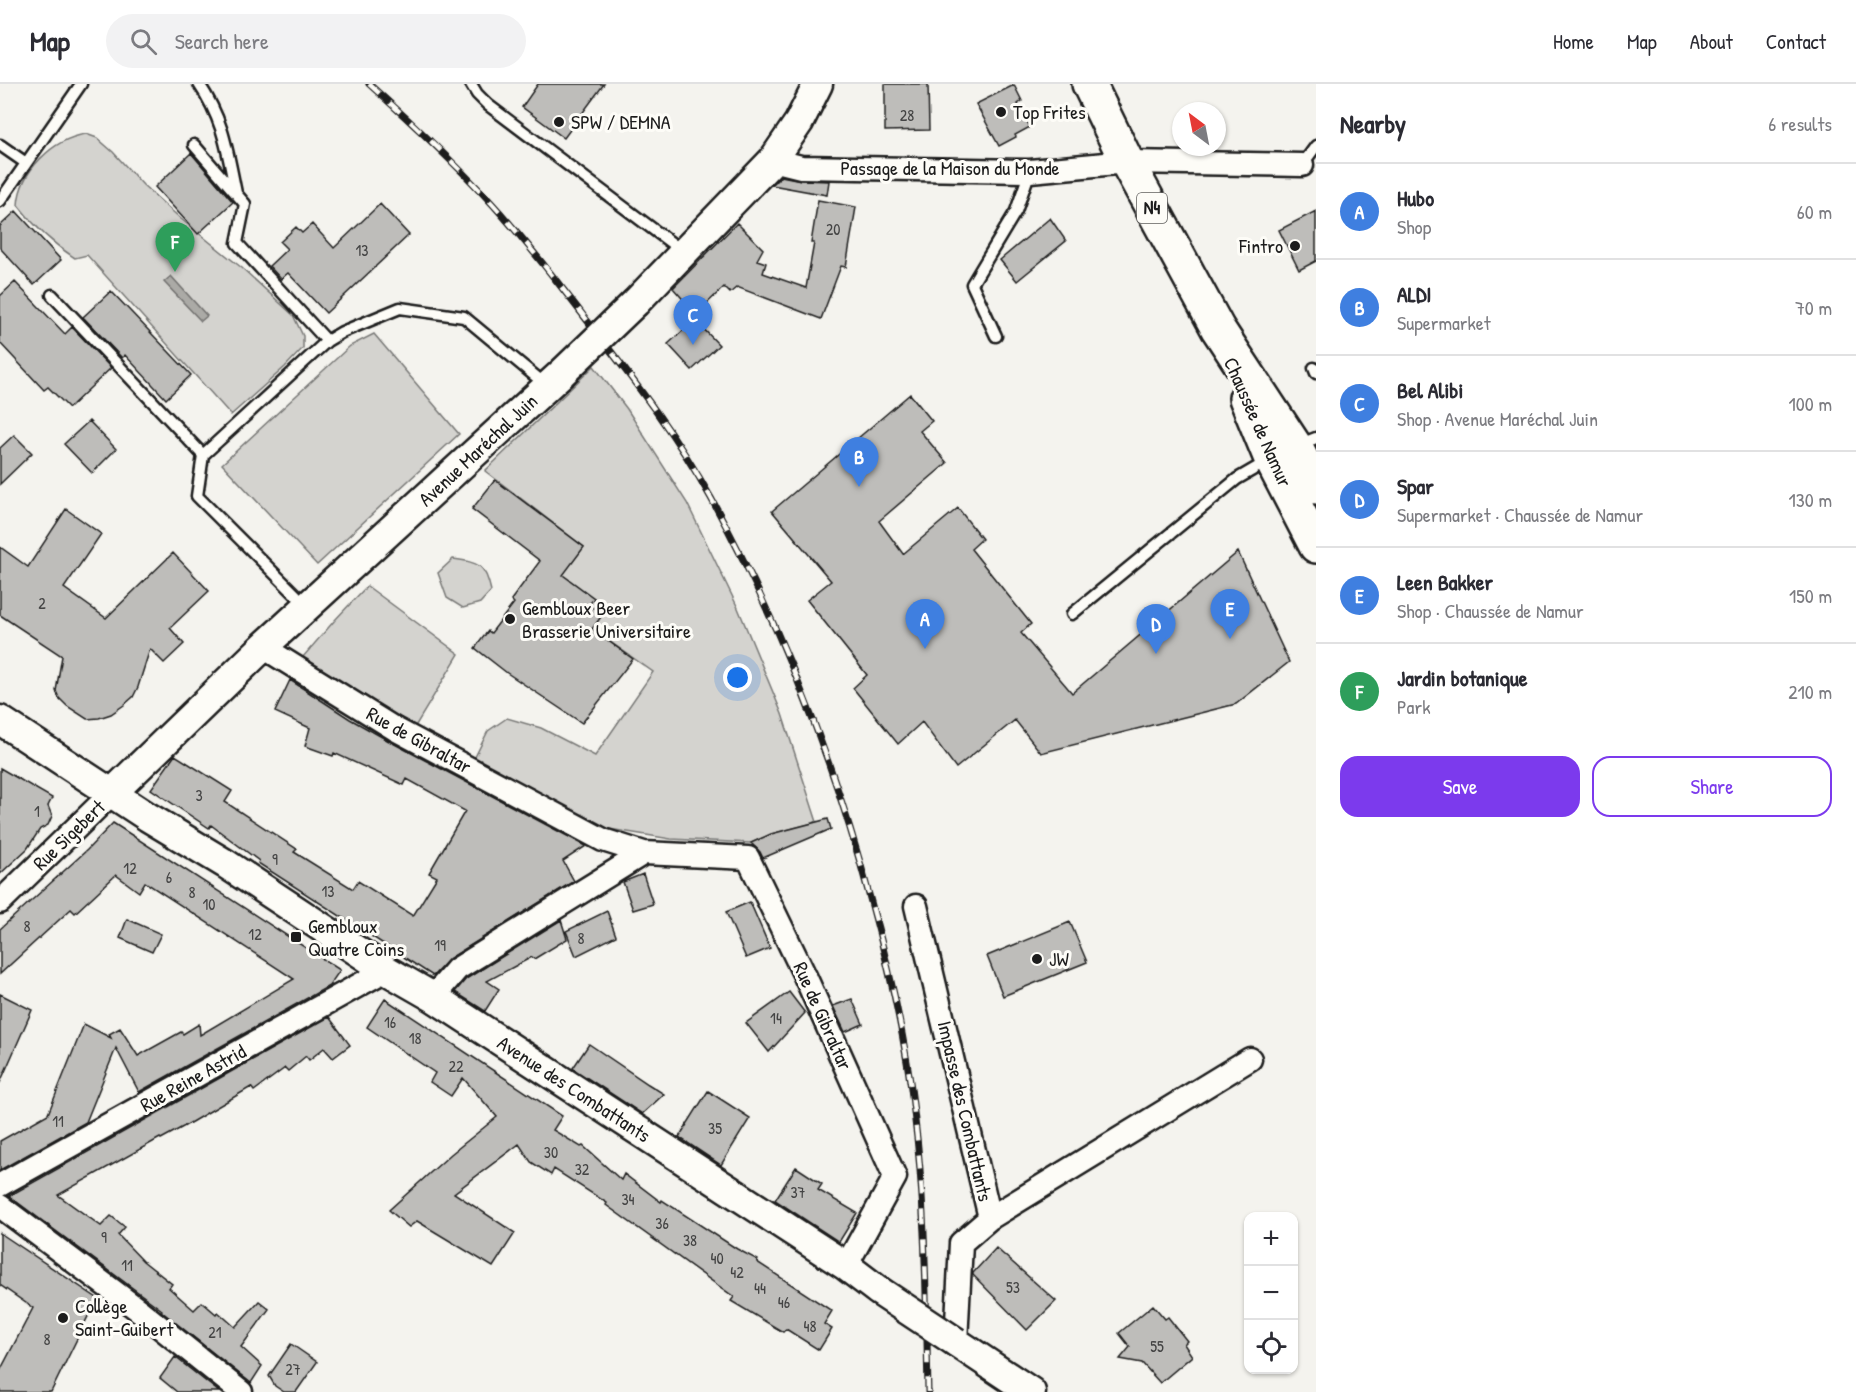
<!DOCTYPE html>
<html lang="en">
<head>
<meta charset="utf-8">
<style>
  :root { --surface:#fff; --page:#f2f2f3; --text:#2b2b33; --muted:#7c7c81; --line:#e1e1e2; --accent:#7c3aed }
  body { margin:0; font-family:"Patrick Hand",sans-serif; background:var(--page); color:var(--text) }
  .controls { position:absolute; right:18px; bottom:18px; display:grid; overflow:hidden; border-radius:12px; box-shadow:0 2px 4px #0004 }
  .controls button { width:54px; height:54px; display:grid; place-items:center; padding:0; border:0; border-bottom:2px solid var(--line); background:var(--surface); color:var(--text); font:30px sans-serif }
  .compass { position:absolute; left:1172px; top:18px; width:54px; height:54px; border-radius:50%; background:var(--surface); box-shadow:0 2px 4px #0004; rotate:328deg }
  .you { position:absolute; left:738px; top:594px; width:21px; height:21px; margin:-15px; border:4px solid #fff; border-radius:50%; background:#1a73e8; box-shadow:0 0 0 9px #1a73e833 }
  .badge { display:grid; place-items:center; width:39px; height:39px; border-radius:50%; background:var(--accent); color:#fff; font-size:20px; font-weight:700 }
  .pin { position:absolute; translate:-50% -50px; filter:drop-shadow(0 2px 3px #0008) }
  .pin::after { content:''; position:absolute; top:32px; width:21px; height:18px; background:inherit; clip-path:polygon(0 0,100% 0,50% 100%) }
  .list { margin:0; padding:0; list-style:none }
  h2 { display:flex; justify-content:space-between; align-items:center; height:78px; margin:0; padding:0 24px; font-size:26px }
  h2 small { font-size:20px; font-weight:400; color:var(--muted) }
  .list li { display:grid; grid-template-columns:39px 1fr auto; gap:18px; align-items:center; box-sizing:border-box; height:96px; padding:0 24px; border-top:2px solid var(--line) }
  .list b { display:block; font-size:22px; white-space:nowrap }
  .list p { margin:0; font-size:20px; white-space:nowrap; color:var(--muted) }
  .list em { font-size:20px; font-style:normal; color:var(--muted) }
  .actions { display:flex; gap:12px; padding:18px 24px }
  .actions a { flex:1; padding:14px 0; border:2px solid var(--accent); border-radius:18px; text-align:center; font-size:21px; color:var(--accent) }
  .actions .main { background:var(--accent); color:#fff }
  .icon { flex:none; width:33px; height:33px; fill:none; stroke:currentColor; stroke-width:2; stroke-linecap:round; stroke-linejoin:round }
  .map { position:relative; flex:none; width:1316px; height:1308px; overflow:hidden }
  header { display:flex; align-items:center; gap:36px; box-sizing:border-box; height:84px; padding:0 30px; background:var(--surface); border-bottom:2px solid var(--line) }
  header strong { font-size:28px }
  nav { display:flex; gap:33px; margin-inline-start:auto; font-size:21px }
  .search { width:420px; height:54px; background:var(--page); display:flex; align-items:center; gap:15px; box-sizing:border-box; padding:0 21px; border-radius:33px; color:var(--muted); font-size:22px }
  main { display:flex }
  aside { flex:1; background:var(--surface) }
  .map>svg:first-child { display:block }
  .green { fill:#d4d3cf; stroke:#787876; stroke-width:1.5 }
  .water { fill:#abaaa6; stroke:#72716f; stroke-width:1.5 }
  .building { fill:#bebdba; stroke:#1c1c1c; stroke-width:1.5 }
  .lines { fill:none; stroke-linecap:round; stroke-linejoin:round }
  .service-casing { stroke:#1c1c1c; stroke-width:15 }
  .minor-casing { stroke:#1c1c1c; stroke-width:27 }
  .tertiary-casing { stroke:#1c1c1c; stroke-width:33 }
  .primary-casing { stroke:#1c1c1c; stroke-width:38 }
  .service { stroke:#fdfcf7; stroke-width:10 }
  .minor { stroke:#fdfcf7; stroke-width:22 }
  .tertiary { stroke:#fdfcf7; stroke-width:28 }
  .primary { stroke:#fdfcf7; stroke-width:33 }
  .rail-casing { stroke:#1c1c1c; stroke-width:7 }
  .rail { stroke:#fdfcf7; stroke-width:4.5; stroke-dasharray:14; stroke-linecap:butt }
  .tertiary-bridge-casing { stroke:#1c1c1c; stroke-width:33; stroke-linecap:butt }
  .tertiary-bridge { stroke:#fdfcf7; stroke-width:28 }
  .poi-dot { fill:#1c1c1c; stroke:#fdfcf7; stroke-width:2 }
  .labels { text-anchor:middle; stroke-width:6; stroke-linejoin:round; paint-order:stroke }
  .number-label { font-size:16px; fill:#444 }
  .shield { fill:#fdfcf7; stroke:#605f5e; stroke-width:1.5 }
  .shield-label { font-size:18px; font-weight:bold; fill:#1c1c1c }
  .poi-label { font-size:20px; fill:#1c1c1c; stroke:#fdfcf7; text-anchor:start }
  .street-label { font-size:20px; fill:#1c1c1c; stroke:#fdfcf7 }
</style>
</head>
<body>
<header>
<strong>Map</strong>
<div class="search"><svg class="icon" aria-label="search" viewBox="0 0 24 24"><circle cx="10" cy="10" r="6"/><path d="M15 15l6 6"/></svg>Search here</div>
<nav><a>Home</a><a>Map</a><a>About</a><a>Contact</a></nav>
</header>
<main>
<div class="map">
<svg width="1316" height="1308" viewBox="0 0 1316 1308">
  <rect width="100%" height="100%" fill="#f4f3ee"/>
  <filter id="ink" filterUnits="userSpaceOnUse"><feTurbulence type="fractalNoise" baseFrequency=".0167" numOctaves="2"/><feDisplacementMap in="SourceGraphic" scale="12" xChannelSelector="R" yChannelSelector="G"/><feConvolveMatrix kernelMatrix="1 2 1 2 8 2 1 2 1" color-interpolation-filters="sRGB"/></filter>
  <g filter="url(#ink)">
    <path class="green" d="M86 50 97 54 113 68 143 101 181 135 242 184 293 231 303 252V264L285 283 231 331 87 171 75 174C53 160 34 142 18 121 20 87 53 55 86 50Z
      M374 250 459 350 317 481 222 380 350 262Z
      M594 282 627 325 687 419 738 524 782 630 817 738 771 750 751 759 671 755 603 744 473 677 488 647 507 634 541 644 595 672 653 588 592 545 603 530 589 521 561 493 584 463 485 387Z
      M453 475C480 479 485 480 491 507L480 519 463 524 447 514 438 489Z
      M367 502 459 570 413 646 302 574 335 536Z"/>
    <path class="water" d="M171 192 207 232 201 237 164 198Z"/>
    <path class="building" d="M538 0H604L564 54 522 23Z
      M885 0H928L929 46 885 47Z
      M1014 1 1022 17 1018 20 1030 43 1015 51 1016 53 999 62 976 20Z
      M191 69 233 118 198 150 155 103Z
      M781 92 801 96 829 97 827 111 772 101Z
      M818 116 856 123 846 183 841 182 821 235 737 203 730 209 724 203 696 230 673 204 737 139 763 165 757 176 766 179 763 189 806 204 814 159H811Z
      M380 120 409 151 326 229 288 189 281 195 269 182 287 165 280 158 296 143 302 149 312 140 334 164Z
      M16 127 61 176 34 201 0 164V142Z
      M1316 127V177L1299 186 1279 146Z
      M1050 134 1066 157 1017 197 1000 176Z
      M15 198 65 250 72 243 111 284 69 324 48 303 44 306 0 259V212Z
      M111 207 191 291 166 315 125 271 122 274 83 233Z
      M695 236 719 261 692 286 668 260Z
      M910 310 932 337 920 347 947 379 879 437 903 470 958 424 982 455 971 465 1031 540 1021 549 1072 609 1238 468 1289 578 1236 620 1041 669 1015 636 956 684 922 638 898 660 853 604 867 591 807 516 831 497 772 427Z
      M89 337 116 365 92 389 64 360Z
      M14 351 32 369 0 400V364Z
      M495 396 584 463 563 491 594 514 589 521 603 530 592 545 633 575 582 639 507 589 475 564 488 547 491 549 514 519 511 516 540 477 472 425Z
      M66 425 101 450 64 504 106 534 173 469 209 507 170 544 184 560 164 579 150 565 138 603 133 613 124 621 111 630 99 634 87 635 67 622 59 614 56 607 62 572 0 531V463L28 483Z
      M290 596 350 635 389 657 586 762 563 777 574 797 450 874 433 892 258 779 259 777 211 741 209 744 151 705 175 671 232 707 225 718 297 765 294 768 353 805 358 797 413 832 437 793 429 789 465 727 407 695 404 701 334 669 333 672 305 662 310 644 275 628Z
      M0 684 52 714 48 722 52 732 48 741 40 745 27 765 0 790Z
      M828 735 831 745 763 774 760 768 751 759 771 750Z
      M113 739 340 886 329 902 139 1008 116 964 86 1038 0 1086V1057L48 1030 84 940 111 954 109 950 120 944 138 972 181 948 183 950 199 940 200 951 294 895 145 798 139 808 116 791 75 829 71 825 0 890V845L87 766Z
      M643 790 653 820 633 826 623 798Z
      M750 818 770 864 746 874 726 828Z
      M607 827 616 852 576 872 566 847Z
      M127 835 161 850 152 868 120 854Z
      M561 836 567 855 534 875 532 873 487 897 499 905 485 927 455 908 466 895Z
      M1070 838 1087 878 1003 912 987 872Z
      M789 908 805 929 769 968 746 939Z
      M0 910 32 926 0 999Z
      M385 915 562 1032 553 1046 581 1063 583 1062 621 1096 624 1090 661 1118 662 1116 737 1165 758 1176 757 1178 832 1227 824 1240 832 1245 819 1266 786 1245 783 1248 731 1217 734 1213 606 1121 607 1119 554 1085 551 1091 531 1078 519 1060 454 1109 515 1149 493 1183 417 1137 409 1143 389 1126 451 1070 497 1033 463 994 451 1012 430 998 435 989 367 943Z
      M852 915 863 940 845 948 833 922Z
      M329 933 350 961 333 974 324 964 309 976 306 972 288 987 285 984 254 1007 251 1003 183 1043 161 1055 160 1054 58 1111 101 1142 111 1132 125 1143 118 1151 143 1177 172 1200 169 1204 194 1226 202 1218 216 1230 218 1228 235 1243 259 1217 269 1225 241 1263 262 1282 251 1299 161 1227 162 1226 9 1112Z
      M589 960 648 1000 664 1010 642 1030 575 986 573 984Z
      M708 1007 750 1034 721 1081 679 1053Z
      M796 1083 822 1100 818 1106 857 1129 839 1158 775 1116Z
      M0 1149 97 1214 51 1308H0V1287L33 1224 0 1201Z
      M996 1164 1056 1217 1027 1246 973 1191V1189Z
      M1153 1221 1165 1235 1168 1233 1187 1257 1184 1260 1192 1272 1160 1299 1142 1279 1120 1275 1130 1263 1119 1249Z
      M291 1260 317 1278 296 1308H284L275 1302 269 1292Z
      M175 1273 219 1308H177L160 1294Z"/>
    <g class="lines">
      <defs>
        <path id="service" d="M199 0C224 37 227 66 236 109
          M471 0 477 10 488 21 682 167
          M0 61 26 79
          M194 61 245 120 237 159 327 257
          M1302 81 1316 62
          M0 117 81 0
          M52 211 203 371 197 412 307 522
          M996 252 972 200 1016 127 1030 87
          M1314 284 1316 289
          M1298 361 1316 354
          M203 371 327 257 342 248 400 224 464 233 546 301
          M1072 530 1237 395 1268 377"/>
        <path id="minor" d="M773 76 801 83 1030 87 1127 78 1302 81
          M263 563 395 645 603 756 644 769 748 774 805 892 895 1093 846 1182
          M0 818 112 709
          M916 822 990 1134 961 1159 956 1258
          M433 913 457 885 644 769
          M0 1101 386 886
          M0 1122 140 1227 241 1308
          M990 1134 1250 975"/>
        <path id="tertiary" d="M636 218 773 76 799 38 818 0
          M0 636 148 733 226 780 386 886 433 913 846 1182 879 1207
          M112 709 263 563 562 289
          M956 1258 1031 1308"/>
        <path id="primary" d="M1089 0 1127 78 1218 245 1295 362 1316 403
          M1246 314 1271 375 1316 462"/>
      </defs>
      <use href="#service" class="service-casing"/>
      <use href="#minor" class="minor-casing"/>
      <use href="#tertiary" class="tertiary-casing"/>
      <use href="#primary" class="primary-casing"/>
      <use href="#service" class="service"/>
      <use href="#minor" class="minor"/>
      <use href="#tertiary" class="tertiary"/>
      <use href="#primary" class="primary"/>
      <defs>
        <path id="rail" d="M369 0C409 36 449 73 486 113 524 154 559 200 593 244 635 298 678 354 711 414 781 542 834 677 871 818 890 887 906 957 914 1028 926 1121 926 1214 928 1308"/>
      </defs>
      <use href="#rail" class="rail-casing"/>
      <use href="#rail" class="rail"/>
      <defs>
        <path id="tertiary-bridge" d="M562 289 636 218
          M879 1207 956 1258"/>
      </defs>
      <use href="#tertiary-bridge" class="tertiary-bridge-casing"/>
      <use href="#tertiary-bridge" class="tertiary-bridge"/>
    </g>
  </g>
  <g class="poi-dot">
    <circle cx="1001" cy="28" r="6"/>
    <circle cx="559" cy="38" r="6"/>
    <circle cx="1295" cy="162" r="6"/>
    <circle cx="510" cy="535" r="6"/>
    <rect x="290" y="847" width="12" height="12" rx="3"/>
    <circle cx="1037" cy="875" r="6"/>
    <circle cx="63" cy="1234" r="6"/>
  </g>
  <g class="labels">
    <g class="number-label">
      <text x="907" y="37">28</text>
      <text x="833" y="151">20</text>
      <text x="362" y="172">13</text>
      <text x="42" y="525">2</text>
      <text x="199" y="717">3</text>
      <text x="37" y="733">1</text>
      <text x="275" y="781">9</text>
      <text x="130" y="790">12</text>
      <text x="169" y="799">6</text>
      <text x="328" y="813">13</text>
      <text x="192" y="814">8</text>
      <text x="209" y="826">10</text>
      <text x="27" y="848">8</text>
      <text x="255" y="856">12</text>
      <text x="581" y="860">8</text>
      <text x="440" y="867">19</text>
      <text x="776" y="940">14</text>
      <text x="390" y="944">16</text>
      <text x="415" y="960">18</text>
      <text x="456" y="988">22</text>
      <text x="58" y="1043">11</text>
      <text x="715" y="1050">35</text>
      <text x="551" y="1074">30</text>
      <text x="582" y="1091">32</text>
      <text x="798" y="1114">37</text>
      <text x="628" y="1121">34</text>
      <text x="662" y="1145">36</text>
      <text x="104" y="1159">9</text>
      <text x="690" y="1162">38</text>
      <text x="717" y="1180">40</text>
      <text x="127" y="1187">11</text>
      <text x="737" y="1194">42</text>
      <text x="1013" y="1209">53</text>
      <text x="760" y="1210">44</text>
      <text x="784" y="1224">46</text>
      <text x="810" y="1248">48</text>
      <text x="215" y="1254">21</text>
      <text x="47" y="1261">8</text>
      <text x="1157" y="1268">55</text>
      <text x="293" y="1291">27</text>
    </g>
    <rect class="shield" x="1137" y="109" width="30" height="30" rx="4.5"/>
    <g class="shield-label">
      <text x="1152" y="130">N4</text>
    </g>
    <g class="poi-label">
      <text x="1013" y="35">Top Frites</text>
      <text x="571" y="45">SPW / DEMNA</text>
      <text x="1283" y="169" text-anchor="end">Fintro</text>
      <text x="522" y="531">Gembloux Beer<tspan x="522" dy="23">Brasserie Universitaire</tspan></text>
      <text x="308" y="849">Gembloux<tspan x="308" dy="23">Quatre Coins</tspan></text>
      <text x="1049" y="882">JW</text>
      <text x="75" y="1229">Collège<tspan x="75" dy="23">Saint-Guibert</tspan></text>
    </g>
    <g class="street-label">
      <text x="950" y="91">Passage de la Maison du Monde</text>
      <text transform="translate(1258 338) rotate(66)" y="7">Chaussée de Namur</text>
      <text transform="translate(478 366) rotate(-43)" y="7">Avenue Maréchal Juin</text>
      <text transform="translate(419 656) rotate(29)" y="7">Rue de Gibraltar</text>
      <text transform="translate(69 751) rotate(-44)" y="7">Rue Sigebert</text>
      <text transform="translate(823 932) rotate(66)" y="7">Rue de Gibraltar</text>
      <text transform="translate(193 994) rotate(-29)" y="7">Rue Reine Astrid</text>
      <text transform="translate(574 1005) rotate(33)" y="7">Avenue des Combattants</text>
      <text transform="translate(965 1027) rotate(77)" y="7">Impasse des Combattants</text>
    </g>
  </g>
</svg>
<div class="controls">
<button>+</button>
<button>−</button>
<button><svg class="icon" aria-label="locate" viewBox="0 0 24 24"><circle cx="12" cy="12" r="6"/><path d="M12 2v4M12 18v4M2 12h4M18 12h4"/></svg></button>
</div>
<svg class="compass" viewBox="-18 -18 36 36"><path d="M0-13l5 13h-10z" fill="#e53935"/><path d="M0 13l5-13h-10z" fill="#7c7c81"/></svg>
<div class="you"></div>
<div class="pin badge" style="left:925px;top:565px;background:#3f7fe0">A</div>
<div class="pin badge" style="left:859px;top:403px;background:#3f7fe0">B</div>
<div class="pin badge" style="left:693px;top:261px;background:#3f7fe0">C</div>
<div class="pin badge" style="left:1156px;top:570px;background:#3f7fe0">D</div>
<div class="pin badge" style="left:1230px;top:555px;background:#3f7fe0">E</div>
<div class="pin badge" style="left:175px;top:188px;background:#2e9e5b">F</div>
</div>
<aside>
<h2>Nearby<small>6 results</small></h2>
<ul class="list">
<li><span class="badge" style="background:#3f7fe0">A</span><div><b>Hubo</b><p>Shop</p></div><em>60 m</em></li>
<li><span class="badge" style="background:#3f7fe0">B</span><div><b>ALDI</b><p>Supermarket</p></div><em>70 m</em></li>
<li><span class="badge" style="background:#3f7fe0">C</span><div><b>Bel Alibi</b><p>Shop · Avenue Maréchal Juin</p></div><em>100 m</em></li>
<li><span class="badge" style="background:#3f7fe0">D</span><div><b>Spar</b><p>Supermarket · Chaussée de Namur</p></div><em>130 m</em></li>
<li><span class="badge" style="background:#3f7fe0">E</span><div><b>Leen Bakker</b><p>Shop · Chaussée de Namur</p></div><em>150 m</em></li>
<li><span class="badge" style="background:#2e9e5b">F</span><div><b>Jardin botanique</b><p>Park</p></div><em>210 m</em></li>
</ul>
<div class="actions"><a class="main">Save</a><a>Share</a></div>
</aside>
</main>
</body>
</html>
